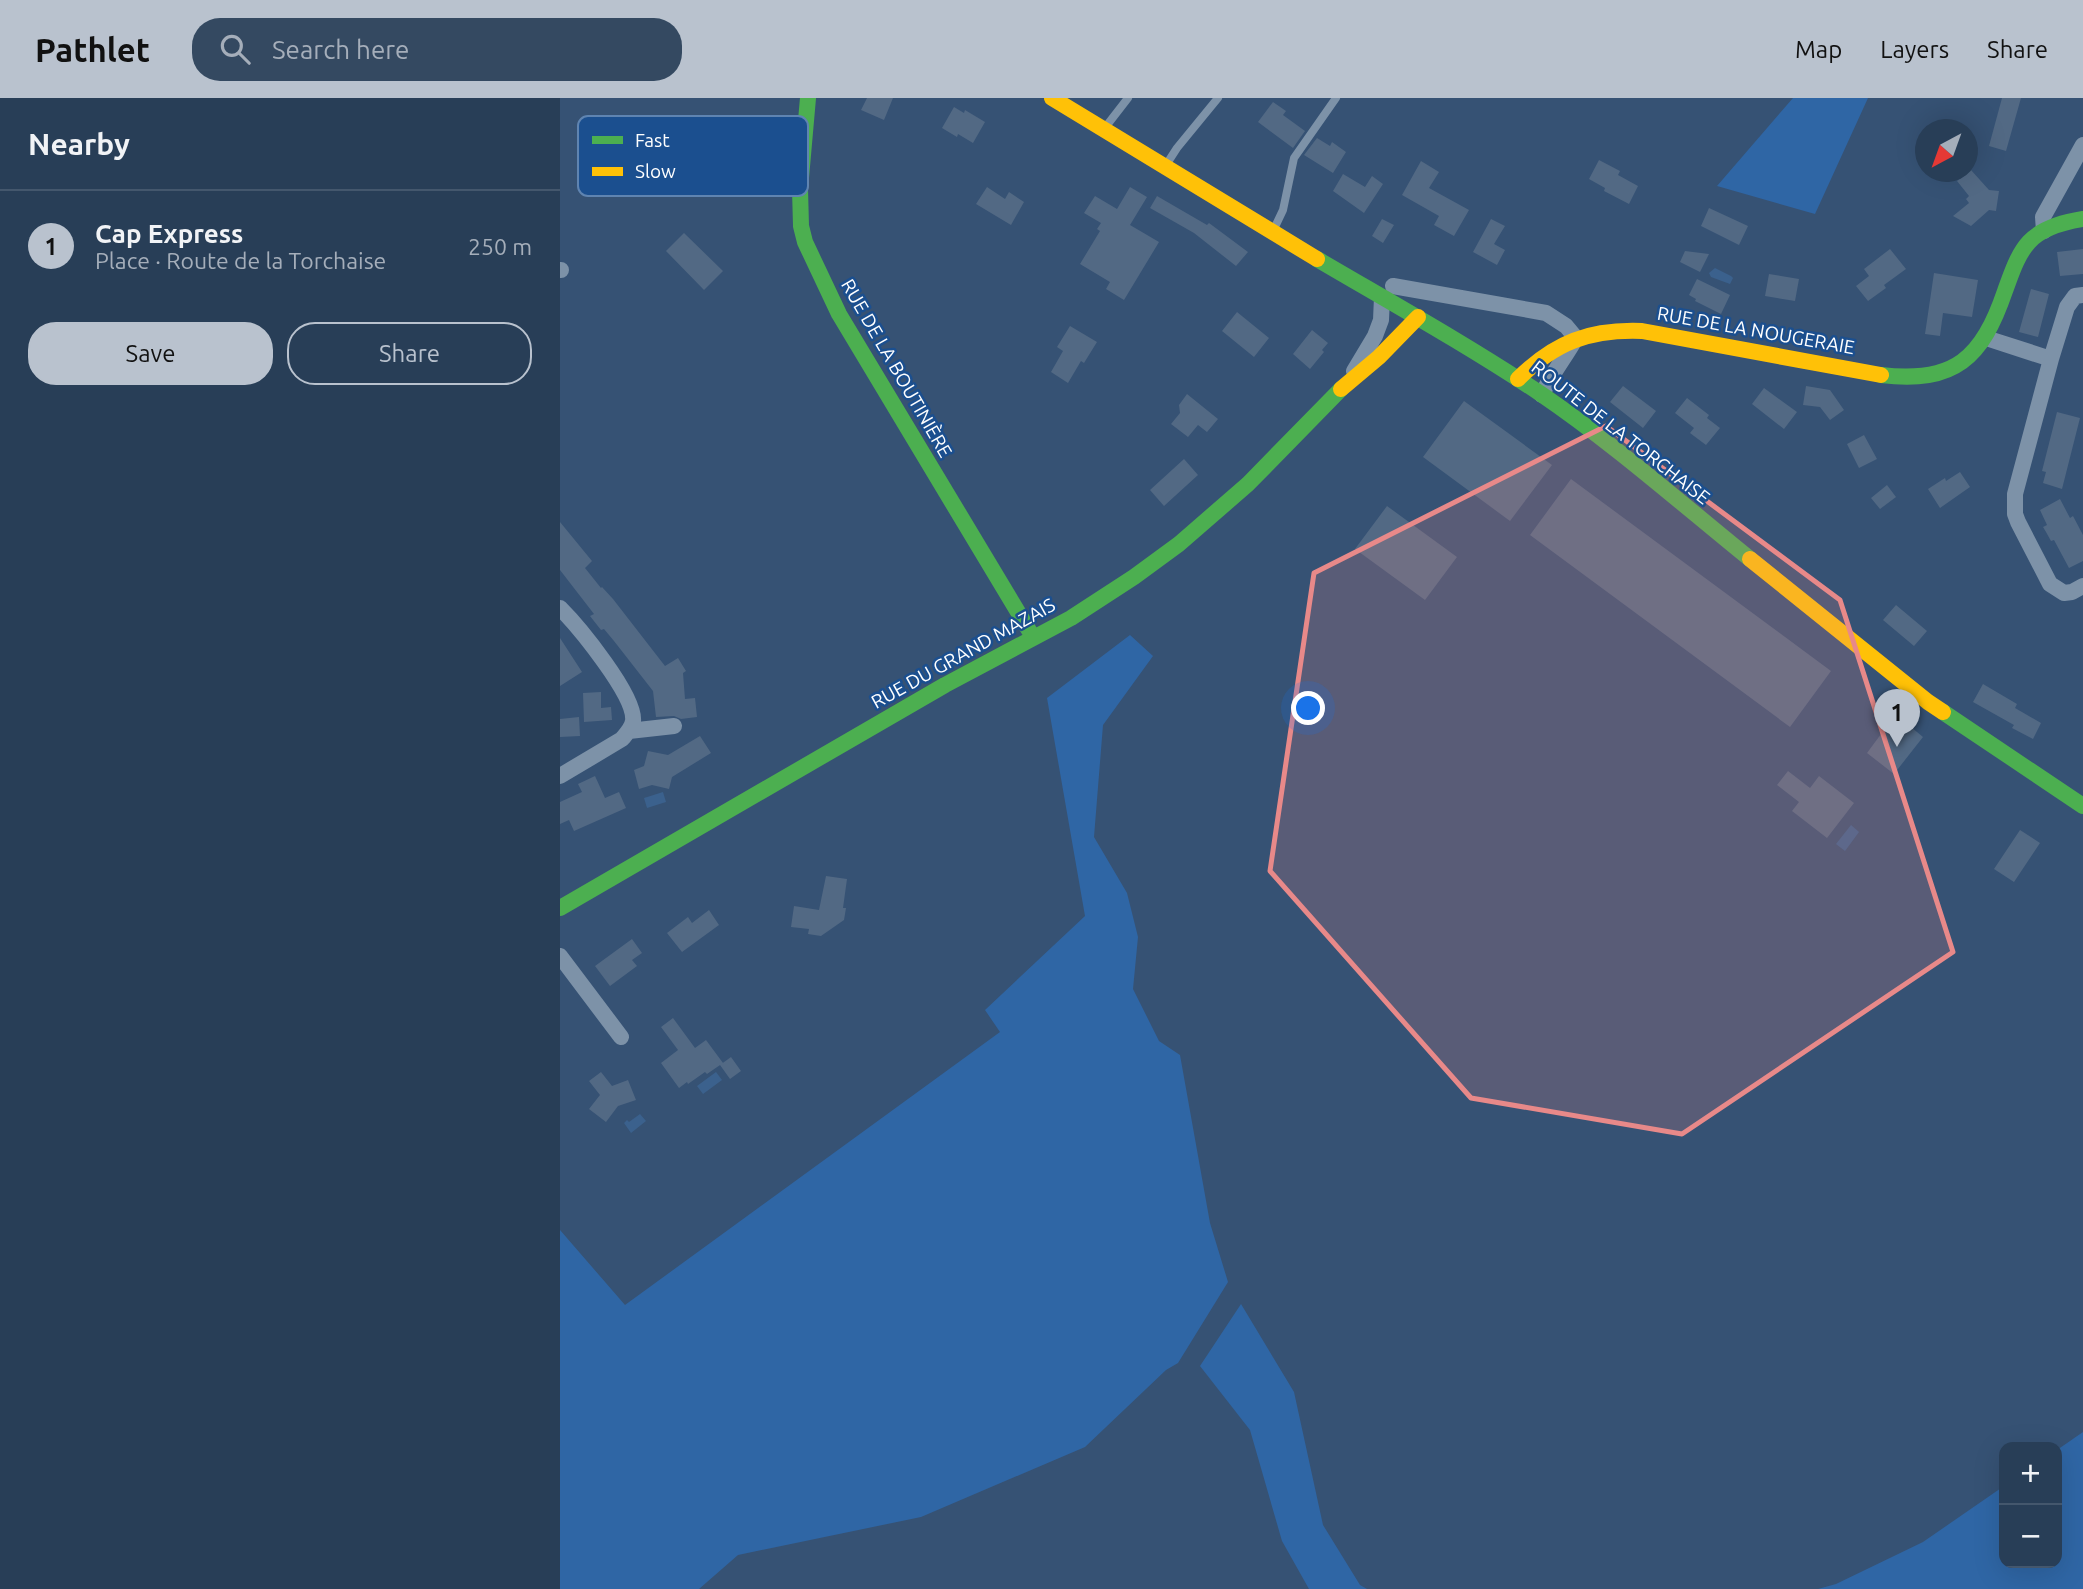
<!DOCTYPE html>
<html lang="en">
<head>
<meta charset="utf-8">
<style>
  :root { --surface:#283e57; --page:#344961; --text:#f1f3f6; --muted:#a5aeba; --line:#44576d; --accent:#b9c2ce }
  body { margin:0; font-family:Ubuntu,sans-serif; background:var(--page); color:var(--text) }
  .controls { position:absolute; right:21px; bottom:21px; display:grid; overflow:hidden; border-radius:14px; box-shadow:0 7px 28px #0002 }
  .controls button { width:63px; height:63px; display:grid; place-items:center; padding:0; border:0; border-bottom:2px solid var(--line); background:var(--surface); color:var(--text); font:35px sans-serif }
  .compass { position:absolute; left:1355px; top:21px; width:63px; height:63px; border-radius:50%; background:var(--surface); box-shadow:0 7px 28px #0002; rotate:221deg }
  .you { position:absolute; left:749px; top:611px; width:24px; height:24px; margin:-18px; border:5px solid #fff; border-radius:50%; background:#1a73e8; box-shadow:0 0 0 10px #1a73e833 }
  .badge { display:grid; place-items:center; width:46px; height:46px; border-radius:50%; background:var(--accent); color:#111; font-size:23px; font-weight:700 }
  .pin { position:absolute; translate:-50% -58px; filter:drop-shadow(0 2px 4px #0008) }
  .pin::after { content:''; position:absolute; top:37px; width:24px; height:21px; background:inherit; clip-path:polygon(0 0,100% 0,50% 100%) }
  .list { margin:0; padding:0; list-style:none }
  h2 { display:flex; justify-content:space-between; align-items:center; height:91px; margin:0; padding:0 28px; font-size:30px }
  h2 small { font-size:23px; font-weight:400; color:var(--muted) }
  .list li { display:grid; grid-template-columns:46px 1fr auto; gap:21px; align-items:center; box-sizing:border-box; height:112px; padding:0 28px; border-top:2px solid var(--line) }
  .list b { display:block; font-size:26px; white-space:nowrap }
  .list p { margin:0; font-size:23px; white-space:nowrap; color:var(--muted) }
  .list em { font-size:23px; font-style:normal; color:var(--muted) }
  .actions { display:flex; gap:14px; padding:21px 28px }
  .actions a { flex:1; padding:16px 0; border:2px solid var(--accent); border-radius:28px; text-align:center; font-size:24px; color:var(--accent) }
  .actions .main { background:var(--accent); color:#111 }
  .icon { flex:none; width:38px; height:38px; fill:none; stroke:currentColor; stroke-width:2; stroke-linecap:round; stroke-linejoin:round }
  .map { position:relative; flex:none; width:1523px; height:1491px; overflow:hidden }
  header { display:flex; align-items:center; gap:42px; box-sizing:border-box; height:98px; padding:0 35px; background:var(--accent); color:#111 }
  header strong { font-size:33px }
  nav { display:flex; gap:38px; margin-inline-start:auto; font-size:24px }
  .search { width:490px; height:63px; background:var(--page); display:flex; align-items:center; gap:18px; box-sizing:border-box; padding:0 24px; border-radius:28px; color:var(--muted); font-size:26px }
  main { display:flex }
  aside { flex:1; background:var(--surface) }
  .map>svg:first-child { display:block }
  .green { fill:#2f66a5 }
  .water { fill:#3b618d }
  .building { fill:#526984 }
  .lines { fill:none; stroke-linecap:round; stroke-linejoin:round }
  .lane { stroke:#7d92a8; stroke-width:8 }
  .street { stroke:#7d92a8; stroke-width:16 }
  .fast { stroke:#4caf50; stroke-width:16 }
  .slow { stroke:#ffc107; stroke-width:16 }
  .marked { fill:#e88989; fill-opacity:0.2; stroke:#e88989; stroke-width:5; stroke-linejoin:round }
  .labels { text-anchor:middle; stroke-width:5; stroke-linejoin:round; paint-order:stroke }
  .street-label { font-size:19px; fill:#fff; stroke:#1b4f8f }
  .key { fill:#1b4f8f; stroke:#5f84b1; stroke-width:2 }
  .key-label { font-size:19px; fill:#fff }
</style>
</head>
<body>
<header>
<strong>Pathlet</strong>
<div class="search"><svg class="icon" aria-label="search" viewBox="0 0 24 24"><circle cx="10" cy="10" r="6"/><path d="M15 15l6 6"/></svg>Search here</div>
<nav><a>Map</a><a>Layers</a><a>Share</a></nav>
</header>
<main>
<aside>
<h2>Nearby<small></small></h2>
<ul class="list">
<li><span class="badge">1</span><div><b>Cap Express</b><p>Place · Route de la Torchaise</p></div><em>250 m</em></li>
</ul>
<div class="actions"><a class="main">Save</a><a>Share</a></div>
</aside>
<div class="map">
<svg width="1523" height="1491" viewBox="0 0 1523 1491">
  <rect width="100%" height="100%" fill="#365274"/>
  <path class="green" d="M1233 0H1308L1255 116 1157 88Z
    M570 537 593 558 543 627 534 739 567 795 578 839 573 891 599 943 620 957 650 1125 668 1184 618 1265 606 1272 525 1349 361 1419 178 1457 139 1491H0V1132L65 1207 440 934 425 912 525 818 487 600Z
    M681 1206 734 1294 763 1427 800 1487 807 1491H749L722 1443 690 1332 640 1268Z
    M1523 1334V1491H1258L1276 1486 1363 1444 1444 1388V1465H1497V1352Z"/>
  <path class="water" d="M1155 170 1171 178 1173 180 1170 186 1151 179 1149 175Z
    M103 694 106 704 87 710 84 700Z
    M1291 727 1299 734 1285 753 1276 746Z
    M156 974 162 982 143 996 137 988Z
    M80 1016 86 1023 71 1035 64 1025 67 1022 69 1024Z"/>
  <path class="building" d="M307 0H333L324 22 301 12Z
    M1442 0H1461L1446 53 1429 48Z
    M713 4 726 13 723 17 745 33 733 50 698 24Z
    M394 9 404 15 405 12 425 24 413 45 398 36 397 39 382 30Z
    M757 40 770 48 772 44 786 54 773 75 744 57Z
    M1039 62 1060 73 1058 77 1078 88 1069 106 1044 93 1045 90 1029 81Z
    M861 63 879 74 869 90 909 112 894 138 874 127 879 118 842 97Z
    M1411 72 1429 92 1439 93 1436 113 1429 112 1411 128 1393 118 1409 105 1406 101 1409 98 1397 83Z
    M783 76 805 89 812 78 823 86 804 115 773 93Z
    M427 89 445 101 449 94 464 104 451 127 416 106Z
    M570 89 587 99 570 127 599 144 564 202 546 191 550 184 520 166 540 133 537 131 541 125 524 115 535 98 557 111Z
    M597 98 647 127 649 125 688 154 676 168 634 135 590 110Z
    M1149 110 1188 128 1179 147 1141 128Z
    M822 121 834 127 823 145 812 138Z
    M931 121 945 128 934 146 945 152 937 167 913 154Z
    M124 135 163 173 144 192 106 153Z
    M1330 151 1346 171 1324 187 1326 190 1308 203 1296 188 1309 178 1304 171Z
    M1523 151V176L1500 178 1497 154Z
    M1125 153 1149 156 1140 174 1120 164Z
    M1374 175 1418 182 1412 219 1383 215 1380 238 1365 236Z
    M1209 176 1239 181 1235 203 1205 198Z
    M1137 181 1170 197 1161 216 1135 203 1136 201 1129 197Z
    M1471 191 1489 196 1478 239 1459 234Z
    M677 214 709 240 694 259 662 233Z
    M510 228 537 244 524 265 521 263 508 285 491 274 503 253 497 249Z
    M752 232 768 245 762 252 764 254 750 271 733 256Z
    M1063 288 1096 313 1083 330 1050 304Z
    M1246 288 1270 292 1284 312 1270 322 1260 309 1243 307Z
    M1204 290 1237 314 1224 331 1192 306Z
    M627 296 658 321 647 334 638 327 628 339 611 326 620 315 619 307Z
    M1127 300 1149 317 1147 320 1160 330 1146 347 1130 335 1134 330 1115 315Z
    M904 303 992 367 950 423 863 359Z
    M1497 314 1520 320 1502 391 1483 385 1486 374 1482 373Z
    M1304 337 1317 361 1299 370 1287 346Z
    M624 361 638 377 604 408 590 392Z
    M1400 374 1410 389 1380 410 1368 391 1385 380 1386 383Z
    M1011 381 1271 573 1230 629 970 437Z
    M1327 387 1336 399 1320 411 1311 400Z
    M1500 401 1510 420 1513 418 1523 437V463L1509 470 1494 442 1491 443 1486 434 1483 429 1487 427 1480 412Z
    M827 408 897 459 865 502 795 451Z
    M0 424 32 463 25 470 41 490 42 489 53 501 105 568 118 560 126 573 123 575 125 601 135 600 137 619 121 621 114 618 96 619 93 593 54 543 44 531 41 532 30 518 34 516 0 472Z
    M1336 507 1367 533 1354 548 1323 522Z
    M0 540 22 574 0 588Z
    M1423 586 1457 606 1455 610 1481 625 1473 641 1452 630 1454 627 1413 604Z
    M41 594V610L51 609 52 622 24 624 23 595Z
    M19 619 20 638 0 639V621Z
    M1339 619 1363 639 1334 676 1307 655 1324 632 1327 635Z
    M140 638 151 655 112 679 109 691 92 687 79 691 74 672 84 668 88 653 108 657Z
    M1228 673 1250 690 1259 678 1294 705 1267 740 1232 713 1239 704 1217 687Z
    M35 678 45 700 59 694 66 710 14 733 9 722 0 726V704L22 694 18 686Z
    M1460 732 1480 745 1454 784 1434 771Z
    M266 778 287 781 283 810H286L284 822 261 838 248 836 249 831 231 829 234 808 259 812Z
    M149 812 159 827 122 854 107 835 128 819 132 825Z
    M72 841 82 855 72 862 77 868 50 888 35 868Z
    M113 920 135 950 146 942 163 965 147 976 145 974 128 986 127 984 119 990 101 965 118 952 101 929Z
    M171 959 181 973 170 981 160 967Z
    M41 974 52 988 68 982 76 1002 58 1008 46 1024 29 1011 40 997 29 983Z"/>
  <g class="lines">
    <path class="lane" d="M544 31 568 0
      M606 67 617 50 658 0
      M714 131 723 112 734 60 776 0"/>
    <path class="street" d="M1484 133 1483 119 1523 47
      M0 172H1
      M833 188 986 215 1006 228 1016 240C1005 260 991 276 982 297
      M1426 240 1491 261 1455 396V416L1458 424 1490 486 1504 495 1512 494 1523 488
      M1491 261 1507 209 1515 198 1523 197
      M794 273 815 238 821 222 822 199
      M0 510C18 528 76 598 73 623 72 630 67 635 62 641L0 678
      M69 633 114 628
      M0 858 61 939"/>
    <path class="fast" d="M248 0 240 91 241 128 245 144 279 216 473 539
      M757 161C832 205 909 248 981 296 1053 345 1122 406 1190 461
      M1321 277C1395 286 1422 260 1445 193 1451 177 1457 157 1469 144 1482 130 1504 124 1523 121
      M1383 614 1523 708
      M0 810 385 587 511 520 574 479 619 446 688 386 781 291"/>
    <path class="slow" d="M492 0 757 161
      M958 281C995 244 1030 231 1082 233L1321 277
      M781 291 819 259 858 219
      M1190 461 1368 604 1383 614"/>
  </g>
  <path class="marked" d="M1046 328 1280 502 1393 854 1122 1036 911 1000 710 773 754 475Z"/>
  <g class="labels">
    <g class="street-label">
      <text transform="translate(1196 232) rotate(10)" y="7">RUE DE LA NOUGERAIE</text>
      <text transform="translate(337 270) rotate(60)" y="7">RUE DE LA BOUTINIÈRE</text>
      <text transform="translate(1061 334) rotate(38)" y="7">ROUTE DE LA TORCHAISE</text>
      <text transform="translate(403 555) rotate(-29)" y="7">RUE DU GRAND MAZAIS</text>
    </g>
  </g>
  <rect x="18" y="18" width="230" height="80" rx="10" class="key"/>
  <rect x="32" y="38" width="31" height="8" fill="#4caf50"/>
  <rect x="32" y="69" width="31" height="9" fill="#ffc107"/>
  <g class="key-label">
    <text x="75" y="49">Fast</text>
    <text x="75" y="80">Slow</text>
  </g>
</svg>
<div class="controls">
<button>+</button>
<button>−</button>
</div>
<svg class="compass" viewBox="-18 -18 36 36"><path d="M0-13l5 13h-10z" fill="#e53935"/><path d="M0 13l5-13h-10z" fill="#a5aeba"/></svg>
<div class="you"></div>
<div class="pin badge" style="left:1337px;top:649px">1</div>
</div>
</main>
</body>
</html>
